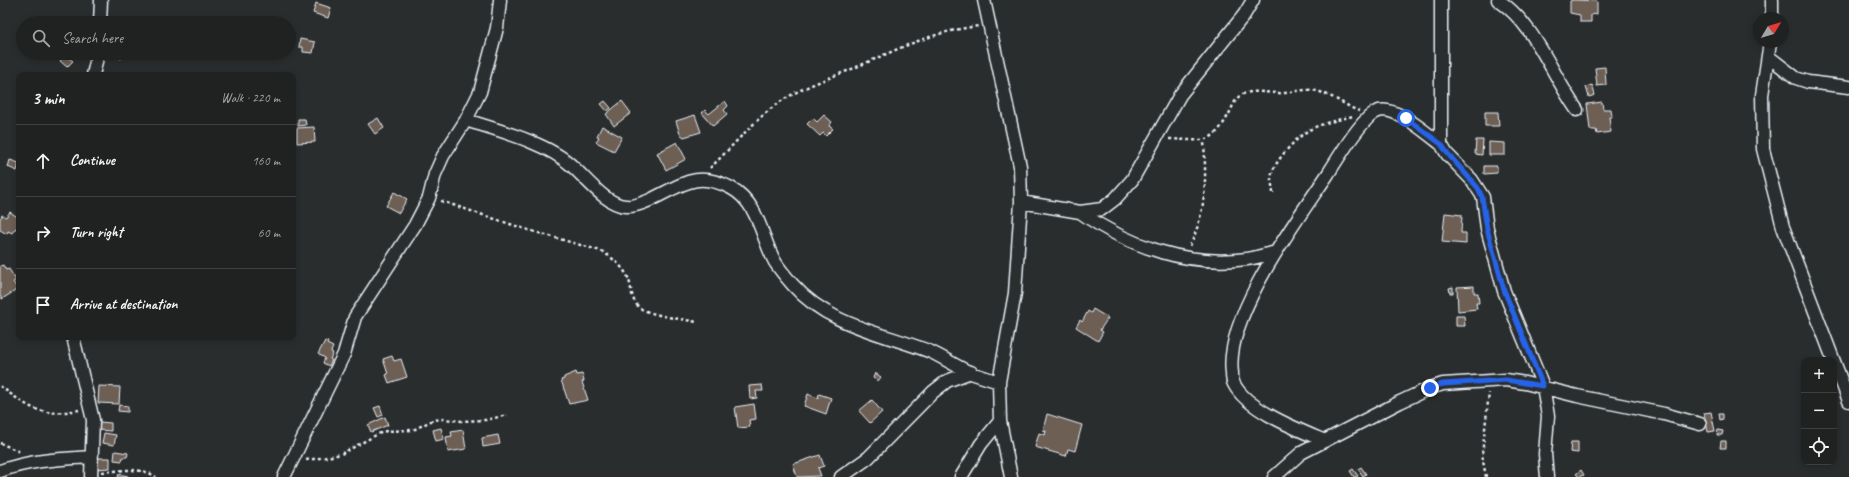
<!DOCTYPE html>
<html lang="en">
<head>
<meta charset="utf-8">
<style>
  :root { --surface:#202222; --page:#282a2a; --text:#f1f3f6; --muted:#a2a4a5; --line:#3d3f40 }
  body { margin:0; font-family:Caveat,sans-serif; background:var(--page); color:var(--text) }
  .controls { position:absolute; right:12px; bottom:12px; display:grid; overflow:hidden; border-radius:8px; box-shadow:0 2px 6px #0003 }
  .controls button { width:36px; height:36px; display:grid; place-items:center; padding:0; border:0; border-bottom:1px solid var(--line); background:var(--surface); color:var(--text); font:20px sans-serif }
  .compass { position:absolute; left:1753px; top:12px; width:36px; height:36px; border-radius:50%; background:var(--surface); box-shadow:0 2px 6px #0003; rotate:52deg }
  .stop { position:absolute; width:12px; height:12px; margin:-9px; border:3px solid #2563eb; border-radius:50%; background:#fff }
  .stop.end { background:#2563eb; border-color:#fff; box-shadow:0 1px 4px #0008 }
  .list { margin:0; padding:0; list-style:none }
  h2 { display:flex; justify-content:space-between; align-items:center; height:52px; margin:0; padding:0 16px; font-size:17px }
  h2 small { font-size:13px; font-weight:400; color:var(--muted) }
  .list li { display:grid; grid-template-columns:26px 1fr auto; gap:12px; align-items:center; box-sizing:border-box; height:72px; padding:0 16px; border-top:1px solid var(--line) }
  .list b { display:block; font-size:15px; white-space:nowrap }
  .list em { font-size:13px; font-style:normal; color:var(--muted) }
  .icon { flex:none; width:22px; height:22px; fill:none; stroke:currentColor; stroke-width:2; stroke-linecap:round; stroke-linejoin:round }
  .map { position:relative; flex:none; width:1849px; height:477px; overflow:hidden }
  .search { position:absolute; background:var(--surface); box-shadow:0 2px 6px #0003; left:16px; top:16px; width:280px; height:44px; display:flex; align-items:center; gap:10px; box-sizing:border-box; padding:0 14px; border-radius:22px; color:var(--muted); font-size:15px }
  .panel { position:absolute; background:var(--surface); box-shadow:0 2px 6px #0003; left:16px; top:72px; width:280px; height:268px; border-radius:8px }
  .map>svg:first-child { display:block }
  .building { fill:#6e5f54; stroke:#e8f1f8 }
  .lines { fill:none; stroke-linecap:round; stroke-linejoin:round }
  .minor-casing { stroke:#e8f1f8; stroke-width:15 }
  .path { stroke:#e8f1f8; stroke-width:2.5; stroke-dasharray:3 3; stroke-linecap:butt }
  .minor { stroke:#2a2d2e; stroke-width:12 }
  .route { stroke:#2563eb; stroke-width:5 }
</style>
</head>
<body>
<div class="map">
<svg width="1849" height="477" viewBox="0 0 1849 477">
  <rect width="100%" height="100%" fill="#2a2d2e"/>
  <filter id="ink" filterUnits="userSpaceOnUse"><feTurbulence type="fractalNoise" baseFrequency=".025" numOctaves="2"/><feDisplacementMap in="SourceGraphic" scale="8" xChannelSelector="R" yChannelSelector="G"/><feConvolveMatrix kernelMatrix="1 2 1 2 8 2 1 2 1" color-interpolation-filters="sRGB"/></filter>
  <g filter="url(#ink)">
    <path class="building" d="M1573 0 1597 1V14L1591 15V22H1580V15L1570 13V1Z
      M316 3 331 8 328 18 313 13Z
      M300 39 315 42 313 53 303 52V47H299Z
      M114 53H127L121 59Z
      M65 55 73 61 67 67 60 61Z
      M1605 67 1606 85 1597 86 1595 68Z
      M1592 85 1595 95 1589 97 1586 87Z
      M605 101 611 108 607 111 601 104Z
      M622 101 631 113 614 126 606 114Z
      M725 101 728 106 724 110 727 114 713 126 702 113 705 110 709 114Z
      M1602 102 1603 109H1611L1612 117H1609L1611 132 1597 134 1596 130H1590L1587 104Z
      M1485 112H1498L1499 126H1485Z
      M695 115 701 132 684 137 680 134 676 121Z
      M824 115 832 122 829 126 833 129 826 136 823 133 820 136 807 124 813 118 817 122Z
      M378 118 384 128 375 134 368 124Z
      M298 119H305L306 125 298 126Z
      M602 126 622 137 614 151 596 142 599 137 597 136Z
      M314 127 315 142 297 143V128Z
      M1476 140H1483L1482 155 1475 154Z
      M677 142 686 159 666 170 657 153Z
      M1489 142 1505 143V155H1489Z
      M10 160 19 163 17 171 8 167Z
      M1484 166H1497V173L1484 174Z
      M394 192 407 199 399 213 386 206Z
      M10 212 19 218V229L16 228 12 233 8 231 7 234 0 230V219L2 215 6 217Z
      M1445 213 1462 215 1461 233H1466V244L1442 242Z
      M3 265 6 270 9 269 16 280 13 282 18 289 2 299 0 296V266Z
      M1474 286V293H1478L1479 303H1476L1477 309 1458 311 1457 287Z
      M1453 287V293H1450L1449 288Z
      M1093 309 1108 318 1100 330 1103 332 1098 341 1076 327 1080 320 1082 322 1088 311 1091 313Z
      M1456 316H1464L1465 326H1456Z
      M325 341 328 342 327 344 333 347 331 352 333 353 330 359 332 360 329 366 323 363 325 358 318 354Z
      M392 356 394 361 401 359 407 377 389 383 386 375 388 374 383 359Z
      M576 372 577 375 582 374 584 381 582 382 588 400 569 404 561 380 564 379V377Z
      M875 373 881 377 878 381 873 378Z
      M762 385 763 391H756L757 398 750 399 749 386Z
      M99 386 120 387 119 404 98 403Z
      M808 394 818 398 819 394 831 398 826 414 804 406Z
      M872 400 882 412 870 423 859 411Z
      M754 404 756 419 749 420 750 427 738 428 735 407Z
      M119 405 128 406V412L118 411Z
      M380 406 383 415 378 417 374 408Z
      M1711 412 1715 431 1708 432 1704 413Z
      M1047 414 1082 425 1075 451 1068 449 1066 456 1035 447 1039 433 1045 435 1046 431 1043 430Z
      M1719 414H1723V419L1720 420Z
      M385 417 388 425 371 432 368 425Z
      M100 422 111 423V431L99 430Z
      M441 428 444 439 436 441 433 430Z
      M463 430 466 449 448 452 446 437 452 436 451 432Z
      M1718 430 1723 431 1722 435H1717Z
      M104 433 116 435 114 445 102 443Z
      M498 435 500 444 483 447 482 438Z
      M1721 441H1726V448H1720Z
      M1571 442H1578V453L1570 452Z
      M115 451 128 453 127 457H123L122 461 114 460Z
      M820 455 824 466 818 468 821 476 797 477 793 464Z
      M96 458H110V468L96 469Z
      M1361 467 1366 474 1363 476 1358 469Z
      M1353 469 1358 476 1356 477H1354L1350 471Z
      M1581 470 1584 475 1579 477 1576 474Z
      M119 474 128 476V477H118Z"/>
    <g class="lines">
      <defs>
        <path id="minor" d="M984 0 1020 166 1021 202 1015 293 999 382 1000 421 1011 477
          M1441 0V144L1447 154 1472 180 1483 197 1487 229 1504 291 1543 386 1548 416 1545 454 1547 477
          M1498 0C1536 25 1551 74 1577 110
          M1772 18V0
          M100 23 101 0
          M1770 42 1762 95 1763 149 1783 227 1849 401
          M1769 57 1796 78 1808 82 1849 87
          M93 75 98 53
          M466 120C497 130 548 143 572 166 586 178 606 205 626 206 634 207 643 203 650 200 682 185 696 170 731 188 759 203 761 237 775 262 780 270 787 278 793 285 829 326 883 333 931 352 944 358 957 367 971 373 980 376 989 379 999 382
          M1021 202 1080 212 1102 209 1115 199 1132 180 1180 95 1244 15 1253 0
          M1080 212C1128 246 1187 267 1247 259 1256 258 1267 254 1276 252
          M73 337 93 420 91 477
          M1325 441C1299 430 1247 410 1234 384 1232 381 1232 376 1232 373 1224 317 1297 220 1328 174 1337 160 1361 119 1376 112 1394 103 1427 134 1441 144
          M0 471C30 460 59 459 91 457
          M284 477 344 354 355 317 415 225 429 198 435 174 443 156 466 120 480 92 497 28 500 0
          M841 477 868 458 933 392 947 381 971 372
          M961 477 981 444 1000 421
          M1274 477 1301 453 1400 402 1430 388 1443 384 1506 380 1525 383 1577 396 1664 414 1700 424"/>
      </defs>
      <use href="#minor" class="minor-casing"/>
      <path class="path" d="M1169 139C1205 140 1212 147 1231 110 1233 105 1236 98 1241 95 1252 89 1267 93 1278 93 1289 94 1300 89 1311 90 1329 92 1343 105 1359 111
        M710 168C731 148 750 125 773 107 795 90 821 81 847 71 893 52 928 32 979 26
        M1273 193C1273 188 1271 183 1271 178 1272 163 1296 138 1309 130 1322 123 1338 120 1353 116
        M441 201 525 229 601 251C613 258 624 267 629 280 632 290 631 301 640 308 650 315 685 320 698 322
        M1190 246C1207 208 1206 181 1204 141
        M0 386C31 409 39 417 79 410
        M0 443 20 452
        M306 460 327 457 341 454 378 434 386 431 413 430 433 420 444 419 462 421 486 420 507 415
        M102 472C120 471 141 466 156 477
        M1486 477 1482 455 1489 393"/>
      <use href="#minor" class="minor"/>
    </g>
  </g>
  <g class="lines" filter="url(#ink)">
    <path class="route" d="M1406 118 1441 144 1448 154 1478 188 1482 197 1487 229 1504 290 1543 386 1506 380 1443 384 1430 388"/>
  </g>
</svg>
<div class="controls">
<button>+</button>
<button>−</button>
<button><svg class="icon" aria-label="locate" viewBox="0 0 24 24"><circle cx="12" cy="12" r="6"/><path d="M12 2v4M12 18v4M2 12h4M18 12h4"/></svg></button>
</div>
<svg class="compass" viewBox="-18 -18 36 36"><path d="M0-13l5 13h-10z" fill="#e53935"/><path d="M0 13l5-13h-10z" fill="#a2a4a5"/></svg>
<div class="stop" style="left:1406px;top:118px"></div>
<div class="stop end" style="left:1430px;top:388px"></div>
<div class="search"><svg class="icon" aria-label="search" viewBox="0 0 24 24"><circle cx="10" cy="10" r="6"/><path d="M15 15l6 6"/></svg>Search here</div>
<section class="panel">
<h2>3 min<small>Walk · 220 m</small></h2>
<ul class="list">
<li><svg class="icon" aria-label="ahead" viewBox="0 0 24 24"><path d="M12 20V5M6 11l6-6 6 6"/></svg><div><b>Continue</b></div><em>160 m</em></li>
<li><svg class="icon" aria-label="right" viewBox="0 0 24 24"><path d="M7 20v-9h11M14 6l5 5-5 5"/></svg><div><b>Turn right</b></div><em>60 m</em></li>
<li><svg class="icon" aria-label="arrive" viewBox="0 0 24 24"><path d="M6 21V4h12l-3 4 3 4H6"/></svg><div><b>Arrive at destination</b></div></li>
</ul>
</section>
</div>
</body>
</html>
